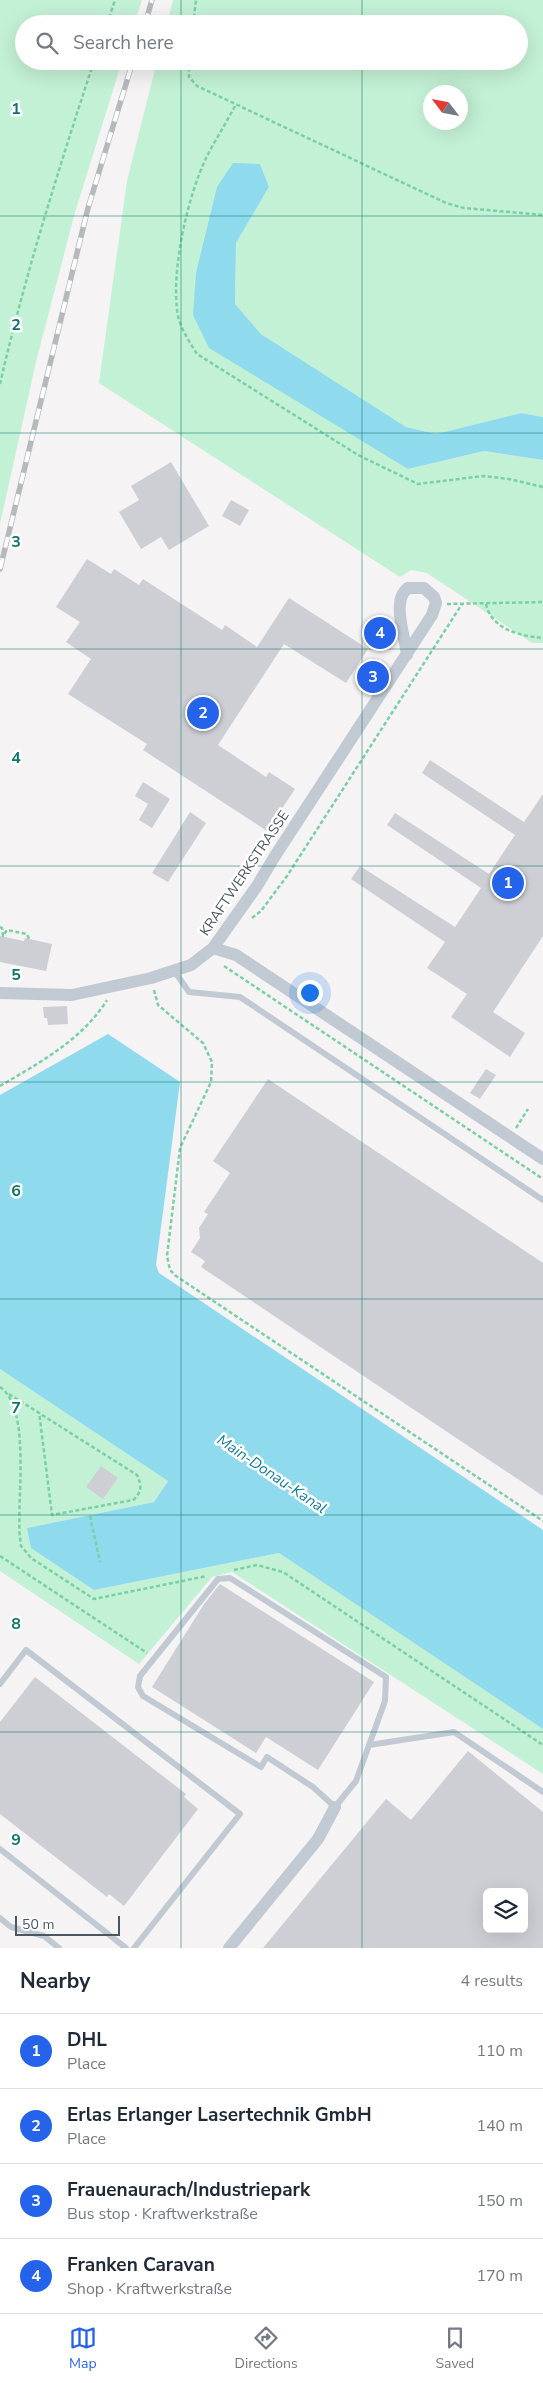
<!DOCTYPE html>
<html lang="en">
<head>
<meta charset="utf-8">
<style>
  :root { --surface:#fff; --page:#f6f6f7; --text:#1f2937; --muted:#747a83; --line:#e0e1e3; --accent:#2563eb }
  body { margin:0; font-family:"Nunito Sans",sans-serif; background:var(--page); color:var(--text) }
  .controls { position:absolute; right:15px; bottom:15px; display:grid; overflow:hidden; border-radius:8px; box-shadow:0 5px 20px #0002 }
  .controls button { width:45px; height:45px; display:grid; place-items:center; padding:0; border:0; border-bottom:1px solid var(--line); background:var(--surface); color:var(--text); font:25px sans-serif }
  .compass { position:absolute; left:423px; top:85px; width:45px; height:45px; border-radius:50%; background:var(--surface); box-shadow:0 5px 20px #0002; rotate:302deg }
  .scale { position:absolute; left:15px; bottom:12px; width:105px; box-sizing:border-box; padding-left:5px; border:2px solid #4a5661; border-top:0; font-size:14px; line-height:18px; white-space:nowrap; color:#4a5661; -webkit-text-stroke:4px #fff; paint-order:stroke }
  .you { position:absolute; left:309px; top:992px; width:18px; height:18px; margin:-12px; border:4px solid #fff; border-radius:50%; background:#1a73e8; box-shadow:0 0 0 8px #1a73e833 }
  .badge { display:grid; place-items:center; width:32px; height:32px; border-radius:50%; background:var(--accent); color:#fff; font-size:16px; font-weight:700 }
  .pin { position:absolute; translate:-50% -50%; border:2px solid #fff; box-shadow:0 1px 5px #0006 }
  .list { margin:0; padding:0; list-style:none }
  h2 { display:flex; justify-content:space-between; align-items:center; height:65px; margin:0; padding:0 20px; font-size:21px }
  h2 small { font-size:16px; font-weight:400; color:var(--muted) }
  .list li { display:grid; grid-template-columns:32px 1fr auto; gap:15px; align-items:center; box-sizing:border-box; height:75px; padding:0 20px; border-top:1px solid var(--line) }
  .list b { display:block; font-size:19px; white-space:nowrap }
  .list p { margin:0; font-size:16px; white-space:nowrap; color:var(--muted) }
  .list em { font-size:16px; font-style:normal; color:var(--muted) }
  .icon { flex:none; width:28px; height:28px; fill:none; stroke:currentColor; stroke-width:2; stroke-linecap:round; stroke-linejoin:round }
  .map { position:relative; flex:none; width:543px; height:1948px; overflow:hidden }
  .search { position:absolute; background:var(--surface); box-shadow:0 5px 20px #0002; left:15px; right:15px; top:15px; height:55px; display:flex; align-items:center; gap:12px; box-sizing:border-box; padding:0 18px; border-radius:28px; color:var(--muted); font-size:19px }
  .sheet { height:365px; background:var(--surface) }
  nav { display:flex; justify-content:space-around; align-items:center; box-sizing:border-box; height:70px; border-top:1px solid var(--line); background:var(--surface); font-size:14px; color:var(--muted) }
  nav a { display:grid; justify-items:center; gap:2px }
  nav .on { color:var(--accent) }
  .map>svg:first-child { display:block }
  .green { fill:#c3f1d5; fill-rule:evenodd }
  .water { fill:#90daee }
  .building { fill:#cdcfd5; fill-rule:evenodd }
  .lines { fill:none; stroke-linecap:round; stroke-linejoin:round }
  .path { stroke:#7ad0a6; stroke-width:2.5; stroke-dasharray:4 2.5; stroke-linecap:butt }
  .lane { stroke:#c1cad2; stroke-width:6 }
  .street { stroke:#c1cad2; stroke-width:12 }
  .rail-casing { stroke:#b5b8bd; stroke-width:5.5 }
  .rail { stroke:#fff; stroke-width:4; stroke-dasharray:11; stroke-linecap:butt }
  .grid { fill:none; stroke:#0f766e; stroke-width:1; stroke-opacity:0.55 }
  .labels { text-anchor:middle; stroke-width:5; stroke-linejoin:round; paint-order:stroke }
  .street-label { font-size:14px; fill:#4a5661; stroke:#fff }
  .water-label { font-size:15px; font-style:italic; fill:#0c7c9b; stroke:#fff }
  .grid-label { font-size:16px; text-anchor:middle; font-weight:bold; fill:#0f766e; stroke:#fff; stroke-width:5; stroke-linejoin:round; paint-order:stroke }
</style>
</head>
<body>
<div class="map">
<svg width="543" height="1948" viewBox="0 0 543 1948">
  <rect width="100%" height="100%" fill="#f5f3f3"/>
  <path class="green" d="M0 0H142L134 24H24V61H122L74 216 36 362 0 524Z
    M173 0H543V417L521 413 436 434 406 427 261 334 235 304 236 243 269 187 260 164 193 315 408 469 484 451 543 460V643H532L427 573 411 570 400 577 99 383 127 181 157 61H519V24H167ZM430 92H460V122H430Z
    M0 1369 168 1481 154 1502 27 1528 94 1590 279 1553 543 1729V1774L232 1572 212 1577 139 1664 0 1571Z"/>
  <path class="water" d="M233 163 260 164 269 187 236 243 235 304 261 334 406 427 436 434 521 413 543 417V460L484 451 408 469 209 348 193 315 196 273 217 187Z
    M108 1034 180 1082 156 1265 159 1273 543 1530V1729L279 1553 94 1590 31 1548 27 1528 154 1502 168 1481 0 1369V1095Z"/>
  <path class="building" d="M171 462 209 526 169 550 161 537 141 549 119 512 139 500 131 486Z
    M231 500 249 510 240 526 222 516Z
    M87 559 111 574 114 569 139 585 143 579 222 630 225 625 257 647 289 598 368 649 346 683 284 644 218 745 266 777 269 772 295 789 267 831 143 750 147 744 68 694 91 659 66 642 80 622 56 607Z
    M430 760 524 822 543 794V936L493 1012 525 1033 510 1057 451 1017 467 994 427 968 445 942 351 879 360 866 455 927 481 888 387 825 395 813 489 874 515 835 422 773Z
    M143 782 170 799 152 828 139 820 148 804 135 796Z
    M190 812 206 823 168 882 152 873Z
    M0 936 24 941 25 938 52 944 46 971 0 962Z
    M67 1006 68 1024 48 1025 47 1018H44L43 1007Z
    M486 1069 496 1075 480 1099 470 1093Z
    M268 1079 543 1263V1496L201 1267 205 1261 191 1252 200 1238 199 1228 208 1214 204 1212 230 1173 213 1161Z
    M101 1466 118 1478 103 1499 86 1487Z
    M220 1584 374 1682 318 1770 266 1737 256 1753 152 1687 204 1604Z
    M35 1677 186 1794 184 1797 198 1809 124 1906 109 1894 107 1897 0 1814V1722Z
    M468 1751 543 1812V1948H263L386 1799 411 1820ZM487 1892H524V1929H487Z"/>
  <g class="lines">
    <path class="path" d="M107 24 115 0
      M193 24 196 0
      M189 61V77L197 86 446 203 464 208 543 215
      M235 106C226 123 216 139 207 156 188 195 172 266 177 309 178 325 189 341 197 354L358 455 418 484 483 476 509 479 543 487
      M0 384C25 275 59 168 94 61
      M447 604 543 602
      M486 604C491 629 520 636 543 638
      M252 918 261 911 287 876 462 604
      M0 927 2 928 3 936 7 930 27 934 29 939
      M224 966 543 1179
      M154 990 158 1005 203 1043 212 1062 211 1082 180 1148 167 1256 170 1270 176 1276 543 1521
      M0 1086C39 1063 82 1040 107 1000
      M516 1128 528 1109
      M0 1387C32 1409 16 1502 20 1538L21 1546 31 1558 94 1599 207 1576
      M9 1394 137 1475C142 1486 142 1492 133 1500L52 1515 39 1412
      M90 1516 100 1562
      M0 1556 147 1653
      M234 1570 257 1565 283 1572 543 1745"/>
    <path class="lane" d="M175 972 189 992 240 997 543 1200
      M230 1578 386 1677 385 1701 356 1781 335 1807 313 1787 267 1757 261 1767 143 1696 138 1687 140 1676 218 1579Z
      M0 1684 26 1650 240 1814 134 1948
      M369 1745 454 1732 543 1792
      M0 1849 126 1948
      M0 1918 11 1927 44 1936 59 1948"/>
    <path class="street" d="M213 948 236 955 543 1159
      M0 993 72 995 151 978 191 965 213 948 257 886 275 856 432 615 436 603 434 597 424 588H408C391 600 405 636 407 655
      M229 1948 318 1839 335 1807"/>
    <defs>
      <path id="rail" d="M145 24 152 0
        M0 569 88 208 133 61"/>
    </defs>
    <use href="#rail" class="rail-casing"/>
    <use href="#rail" class="rail"/>
  </g>
  <path class="grid" d="M181 0V24M362 0V24M181 61V1948M362 61V1948M0 216H543M0 433H543M0 649H543M0 866H543M0 1082H543M0 1299H543M0 1515H543M0 1732H543"/>
  <g class="labels">
    <g class="street-label">
      <text transform="translate(244 873) rotate(-56)" y="5">KRAFTWERKSTRASSE</text>
    </g>
    <g class="water-label">
      <text transform="translate(272 1474) rotate(34)" y="5">Main-Donau-Kanal</text>
    </g>
  </g>
  <g class="grid-label">
    <text x="16" y="114">1</text>
    <text x="16" y="330">2</text>
    <text x="16" y="547">3</text>
    <text x="16" y="763">4</text>
    <text x="16" y="980">5</text>
    <text x="16" y="1196">6</text>
    <text x="16" y="1413">7</text>
    <text x="16" y="1629">8</text>
    <text x="16" y="1845">9</text>
  </g>
</svg>
<div class="controls">
<button><svg class="icon" aria-label="layers" viewBox="0 0 24 24"><path d="M12 4l9 5-9 5-9-5zM3 14l9 5 9-5"/></svg></button>
</div>
<svg class="compass" viewBox="-18 -18 36 36"><path d="M0-13l5 13h-10z" fill="#e53935"/><path d="M0 13l5-13h-10z" fill="#747a83"/></svg>
<div class="scale">50 m</div>
<div class="you"></div>
<div class="pin badge" style="left:508px;top:883px">1</div>
<div class="pin badge" style="left:203px;top:713px">2</div>
<div class="pin badge" style="left:373px;top:677px">3</div>
<div class="pin badge" style="left:380px;top:633px">4</div>
<div class="search"><svg class="icon" aria-label="search" viewBox="0 0 24 24"><circle cx="10" cy="10" r="6"/><path d="M15 15l6 6"/></svg>Search here</div>
</div>
<section class="sheet">
<h2>Nearby<small>4 results</small></h2>
<ul class="list">
<li><span class="badge">1</span><div><b>DHL</b><p>Place</p></div><em>110 m</em></li>
<li><span class="badge">2</span><div><b>Erlas Erlanger Lasertechnik GmbH</b><p>Place</p></div><em>140 m</em></li>
<li><span class="badge">3</span><div><b>Frauenaurach/Industriepark</b><p>Bus stop · Kraftwerkstraße</p></div><em>150 m</em></li>
<li><span class="badge">4</span><div><b>Franken Caravan</b><p>Shop · Kraftwerkstraße</p></div><em>170 m</em></li>
</ul>
</section>
<nav>
<a class="on"><svg class="icon" aria-label="map" viewBox="0 0 24 24"><path d="M3 6l6-2 6 2 6-2v14l-6 2-6-2-6 2zM9 4v14M15 6v14"/></svg>Map</a>
<a><svg class="icon" aria-label="directions" viewBox="0 0 24 24"><path d="M12 3l9 9-9 9-9-9zM9 14v-3h6M13 9l2 2-2 2"/></svg>Directions</a>
<a><svg class="icon" aria-label="saved" viewBox="0 0 24 24"><path d="M7 4h10v16l-5-4-5 4z"/></svg>Saved</a>
</nav>
</body>
</html>
